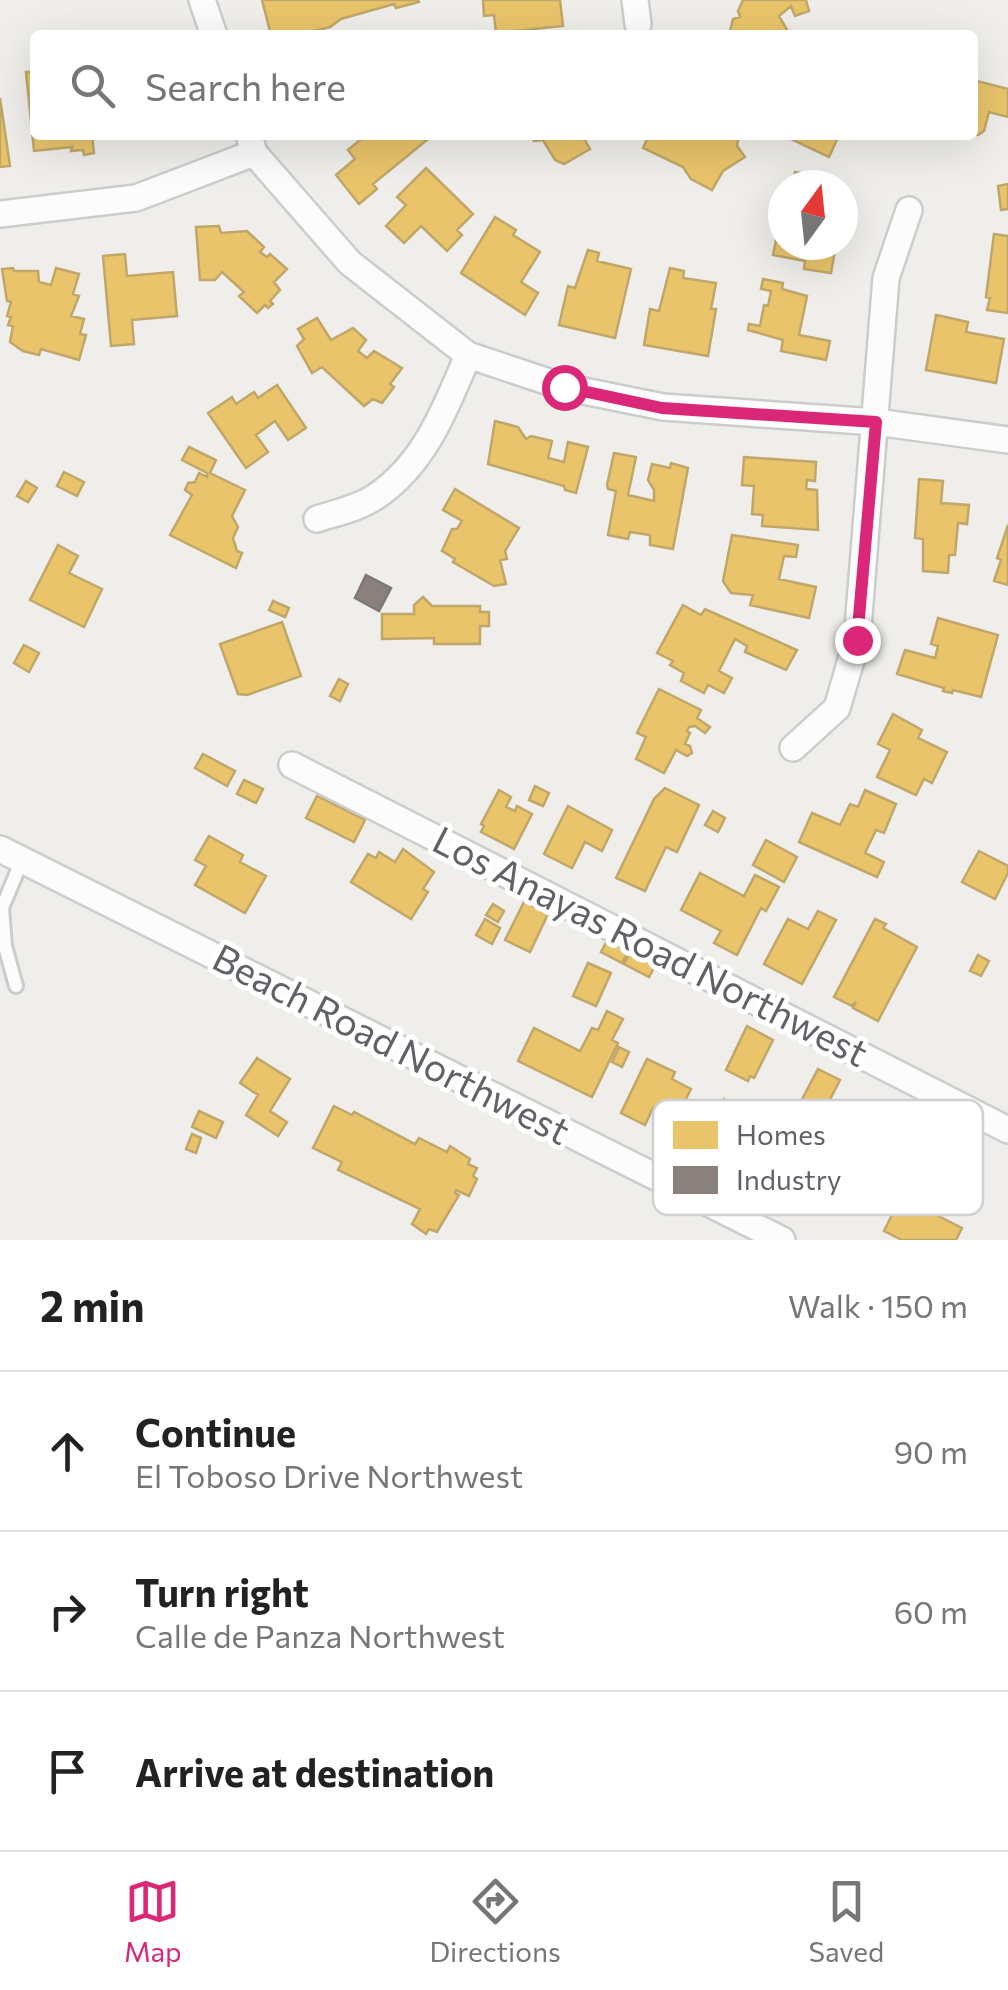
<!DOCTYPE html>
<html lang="en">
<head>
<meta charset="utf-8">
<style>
  :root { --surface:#fff; --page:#f2f2f2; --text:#222; --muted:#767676; --line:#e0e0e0; --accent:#db2777 }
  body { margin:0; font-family:Commissioner,sans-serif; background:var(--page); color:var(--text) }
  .compass { position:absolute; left:768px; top:170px; width:90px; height:90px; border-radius:50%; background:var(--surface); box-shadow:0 10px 40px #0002; rotate:15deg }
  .stop { position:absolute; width:30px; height:30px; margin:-22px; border:8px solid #db2777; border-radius:50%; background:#fff }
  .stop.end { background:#db2777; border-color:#fff; box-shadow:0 2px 10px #0008 }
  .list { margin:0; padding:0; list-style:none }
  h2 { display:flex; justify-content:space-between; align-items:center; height:130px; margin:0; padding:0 40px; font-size:42px }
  h2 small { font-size:32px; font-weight:400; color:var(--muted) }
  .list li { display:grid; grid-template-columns:65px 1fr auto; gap:30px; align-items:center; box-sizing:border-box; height:160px; padding:0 40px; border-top:2px solid var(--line) }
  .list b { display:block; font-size:38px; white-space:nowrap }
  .list p { margin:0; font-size:32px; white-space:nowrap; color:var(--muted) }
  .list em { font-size:32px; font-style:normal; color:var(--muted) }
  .icon { flex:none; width:55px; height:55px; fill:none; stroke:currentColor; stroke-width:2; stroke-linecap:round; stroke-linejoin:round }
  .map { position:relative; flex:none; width:1008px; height:1240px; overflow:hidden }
  .search { position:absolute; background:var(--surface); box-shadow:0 10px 40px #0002; left:30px; right:30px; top:30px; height:110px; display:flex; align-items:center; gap:25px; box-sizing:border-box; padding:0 35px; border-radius:10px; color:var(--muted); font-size:38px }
  .sheet { height:610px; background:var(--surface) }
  nav { display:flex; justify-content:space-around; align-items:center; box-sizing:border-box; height:140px; border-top:2px solid var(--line); background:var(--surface); font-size:28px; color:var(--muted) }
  nav a { display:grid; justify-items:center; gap:5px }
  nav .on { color:var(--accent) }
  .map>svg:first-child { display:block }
  .homes { fill:#e9c46a; stroke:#c0a769; stroke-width:2.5 }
  .industry { fill:#8a817c; stroke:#7d7876; stroke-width:2.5 }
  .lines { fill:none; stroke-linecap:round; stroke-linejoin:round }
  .service-casing { stroke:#cbcccc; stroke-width:18 }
  .minor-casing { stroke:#cbcccc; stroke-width:30 }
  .service { stroke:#fdfcfc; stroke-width:12 }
  .minor { stroke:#fdfcfc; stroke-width:25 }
  .route { stroke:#db2777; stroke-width:12 }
  .labels { text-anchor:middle; stroke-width:10; stroke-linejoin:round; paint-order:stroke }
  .street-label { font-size:38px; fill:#5f6368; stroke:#fff }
  .key { fill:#fff; stroke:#cfd0d2; stroke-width:2.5 }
  .key-label { font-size:28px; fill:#5f6368 }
</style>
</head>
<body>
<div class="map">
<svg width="1008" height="1240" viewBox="0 0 1008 1240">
  <rect width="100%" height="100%" fill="#efeeea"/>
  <path class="homes" d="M262 0H418L419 2 396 8 394 4 341 19 330 27 299 35H271Z
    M483 0H560L563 26 496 33 494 15 484 16Z
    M743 0H806L809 11 795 16 791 6 779 16 790 35H729L733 19 740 17 738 11Z
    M26 72H35V135H92L94 153 84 155 83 150 71 151 72 147 34 151Z
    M973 80 1008 89V117L989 112 984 131 978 135 973 133Z
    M0 98 10 166 0 167Z
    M366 135H433L373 184 377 189 359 204 336 175 355 159 348 150Z
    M530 135H582L590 149 564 164 555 160 543 140 534 141Z
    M649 135H739L737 146 745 157 723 171 712 190 691 179 683 167 643 148Z
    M796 135H839L829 157 793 140Z
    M426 168 473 214 457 230 462 235 447 251 421 226 404 243 386 226 406 205 397 197Z
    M795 172 828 178 826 185H792Z
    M1008 184V209L1001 210 998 186Z
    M495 217 516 230 513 235 540 252 521 282 538 293 525 315 461 273Z
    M779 225 783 226V245H836L831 273 804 269 805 261 773 255Z
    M219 226 221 233 247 231 264 247 260 252 267 257 270 254 287 269 274 282 280 290 270 301 273 304 268 308 265 305 257 313 239 296 244 292 222 272 215 280H200L196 227Z
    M994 234 1008 236V313L987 310 990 298 986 297Z
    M588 250 599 253 597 261 631 269 615 338 559 325 568 286 575 288Z
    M125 254 127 276 173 272 177 316 132 320 134 344 111 346 103 256Z
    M13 268 14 271H38L39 282 51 285 56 268 79 274 73 294 79 296 71 316 84 319 80 334 86 335 79 360 41 349 39 355 23 351 10 342 13 326 8 325 11 317 7 316 11 302 7 301 2 269Z
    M670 268 684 271 683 278 716 283 711 309H716L708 356 644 345 650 309 659 311Z
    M763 279 783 283 782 289 807 296 799 335 830 341 826 360 781 351 783 340 748 330 749 324 760 326 764 305 768 306 771 291 761 289Z
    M936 315 968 322 966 332 1004 339 996 383 926 370Z
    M317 318 331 340 353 328 366 340 358 351 367 358 374 351 402 368 390 384 394 387 382 403 373 399 364 406 322 367 312 373 297 346 304 339 298 329Z
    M277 385 306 428 288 440 275 421 256 435 268 452 246 468 208 413 232 397 236 404 254 392 258 398Z
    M495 421 518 427 526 439 531 436 552 441 548 458 564 462 568 442 588 447 576 493 565 490 564 486 488 464Z
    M189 447 216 460 210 473 245 490 232 516 238 527 233 538 237 551 242 553 236 568 170 535 192 495 185 490 188 483 195 482 199 473 207 477V473L182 460Z
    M614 453 636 457 628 495 654 501V490L648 480 652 464 670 468 671 463 688 468 673 549 650 545V535L630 532 628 539 608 535 616 491 608 489 607 485Z
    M744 457 816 462 815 481 807 480 806 489 817 490 818 530 762 526 763 515 752 514 754 486 742 485Z
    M64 472 84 482 77 496 57 486Z
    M919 479 943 481 941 503 969 505 967 524 958 523 955 555H949L948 573 923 571V539L915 538Z
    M26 481 37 488 28 502 17 496Z
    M455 489 519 528 505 551 507 559 500 560 506 584 494 586 453 562 455 559 442 551 452 529H457L462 521 443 510Z
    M1008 525V585L994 581 1001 560 997 558Z
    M732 535 798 545 796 557 784 556 779 579 816 587 809 618 750 605 753 595 731 593 723 581Z
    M58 545 78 556 69 573 102 589 84 627 30 600Z
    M423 597 432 606H480V612H489V626H480V644H434V638L382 639V614H414V605Z
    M273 601 289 608 285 617 269 610Z
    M683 605 701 615 705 609 797 650 786 670 745 652 747 646 735 639 719 671 732 678 724 693 708 685 704 693 681 681 684 673 670 665 673 661 657 653Z
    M938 618 998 635 981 697 953 690 952 693 943 691 944 688 897 674 905 650 935 658 938 646 931 644Z
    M282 622 301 676 247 695 238 694 220 644Z
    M24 645 39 653 29 672 14 663Z
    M339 679 348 684 340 701 330 696Z
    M659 689 701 710 697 718 710 727 705 733 695 726 689 727 687 731 690 733 685 744 690 746 692 753 687 756 676 750 664 773 636 759 646 737 637 733Z
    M893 714 922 730 918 738 947 752 932 783 924 779 916 795 877 777 890 750 878 744Z
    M203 754 235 771 227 786 195 768Z
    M244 780 263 789 256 803 237 794Z
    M535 786 549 793 543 806 529 800Z
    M665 788 699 805 677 852 666 847 645 891 616 878 654 799Z
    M499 790 511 797 506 807 515 811 517 806 532 814 514 849 481 832 484 826 481 824Z
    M865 790 896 804 884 833 876 830 865 853 884 862 877 877 799 842 812 813 840 825 850 804 858 807Z
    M317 796 365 820 354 842 306 818Z
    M568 806 612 830 602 851 585 842 572 868 544 854Z
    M713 811 725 818 718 832 705 825Z
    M209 836 243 855 240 862 266 876 245 913 195 885 206 866 195 860Z
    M766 840 797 857 784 882 753 865Z
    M403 849 434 872 423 889 428 892 411 919 351 882 368 854 376 858 379 852 395 862Z
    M979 851 1008 866V873L995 899 962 882Z
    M700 873 744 896 755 875 779 887 766 911 761 908 737 955 714 943 721 931 681 910Z
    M524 902 548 914 530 952 505 940Z
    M493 904 504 911 498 922 486 915Z
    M818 911 836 920 802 984 764 964 788 919 808 929Z
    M485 919 500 928 492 944 476 935Z
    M875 919 886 924 883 928 917 947 878 1021 853 1008 856 1002 852 1006 834 997Z
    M607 941 628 952 622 963 601 952Z
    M631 951 656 964 649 977 624 964Z
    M978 955 989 961 981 976 970 971Z
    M588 963 611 973 596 1006 573 996Z
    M607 1011 623 1019 612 1040 618 1043 592 1097 518 1061 534 1028 580 1051 592 1028 598 1030Z
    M747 1026 773 1040 754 1078 750 1076 748 1081 726 1070Z
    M619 1047 629 1052 622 1067 612 1062Z
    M257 1058 290 1079 270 1111 287 1122 278 1136 246 1115 258 1095 240 1083Z
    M647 1059 675 1072 672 1079 691 1089 676 1118 653 1108 645 1125 621 1113Z
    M818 1069 840 1080 822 1115 800 1103Z
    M724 1099 769 1125 744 1172 698 1152Z
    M334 1106 352 1115 354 1112 415 1144 419 1138 447 1152 450 1146 470 1159 468 1164 477 1168 473 1176 477 1179 469 1196 456 1190 455 1193 459 1195 437 1232 429 1229 426 1234 412 1224 420 1209 338 1170 342 1162 313 1148Z
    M199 1111 223 1122 216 1138 192 1127Z
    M192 1134 201 1138 196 1153 186 1149Z
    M901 1197 962 1228 956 1240H902L884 1231Z"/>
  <path class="industry" d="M366 575 391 588 379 611 355 598Z"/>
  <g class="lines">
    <defs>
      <path id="service" d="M16 986 5 946 2 908 22 860"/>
      <path id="minor" d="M202 0 214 35
        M635 0 638 24
        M249 135 254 153 350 263 468 355 564 387 663 407 876 422 1008 440
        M0 214 136 198 254 153
        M317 519C335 513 359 508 375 497 424 465 446 408 468 355
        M793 748 837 708 857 640 886 278 909 210
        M292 765 1008 1130
        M0 849 782 1240"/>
    </defs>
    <use href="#service" class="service-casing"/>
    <use href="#minor" class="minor-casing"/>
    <use href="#service" class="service"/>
    <use href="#minor" class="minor"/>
  </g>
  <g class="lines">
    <path class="route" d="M564 387 662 408 876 422 857 640"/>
  </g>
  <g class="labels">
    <g class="street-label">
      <text transform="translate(650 947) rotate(27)" y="13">Los Anayas Road Northwest</text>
      <text transform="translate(391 1045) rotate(27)" y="13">Beach Road Northwest</text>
    </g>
  </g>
  <rect x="653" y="1100" width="330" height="115" rx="15" class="key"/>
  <rect x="673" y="1121" width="45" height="28" fill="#e9c46a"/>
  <rect x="673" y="1166" width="45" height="28" fill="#8a817c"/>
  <g class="key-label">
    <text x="736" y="1145">Homes</text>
    <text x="736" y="1190">Industry</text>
  </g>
</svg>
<svg class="compass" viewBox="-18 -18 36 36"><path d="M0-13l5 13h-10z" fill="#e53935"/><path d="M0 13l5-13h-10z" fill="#767676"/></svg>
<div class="stop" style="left:564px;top:387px"></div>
<div class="stop end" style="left:857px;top:640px"></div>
<div class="search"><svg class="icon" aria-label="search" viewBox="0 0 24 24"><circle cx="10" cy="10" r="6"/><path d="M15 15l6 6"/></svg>Search here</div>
</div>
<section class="sheet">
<h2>2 min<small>Walk · 150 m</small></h2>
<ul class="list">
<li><svg class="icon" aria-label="ahead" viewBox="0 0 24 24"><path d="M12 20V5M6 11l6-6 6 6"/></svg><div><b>Continue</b><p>El Toboso Drive Northwest</p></div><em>90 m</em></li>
<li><svg class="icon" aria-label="right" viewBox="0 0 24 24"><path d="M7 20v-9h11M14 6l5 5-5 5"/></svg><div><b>Turn right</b><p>Calle de Panza Northwest</p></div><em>60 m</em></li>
<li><svg class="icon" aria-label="arrive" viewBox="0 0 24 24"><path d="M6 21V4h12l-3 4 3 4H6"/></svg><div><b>Arrive at destination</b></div></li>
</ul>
</section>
<nav>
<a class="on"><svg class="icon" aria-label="map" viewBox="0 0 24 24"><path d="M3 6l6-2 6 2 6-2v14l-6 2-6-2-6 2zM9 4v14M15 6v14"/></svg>Map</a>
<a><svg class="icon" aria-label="directions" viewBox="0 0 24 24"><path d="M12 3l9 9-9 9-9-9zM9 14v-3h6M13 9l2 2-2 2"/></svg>Directions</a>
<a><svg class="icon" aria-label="saved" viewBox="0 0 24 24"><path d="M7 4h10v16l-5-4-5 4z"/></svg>Saved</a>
</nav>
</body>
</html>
